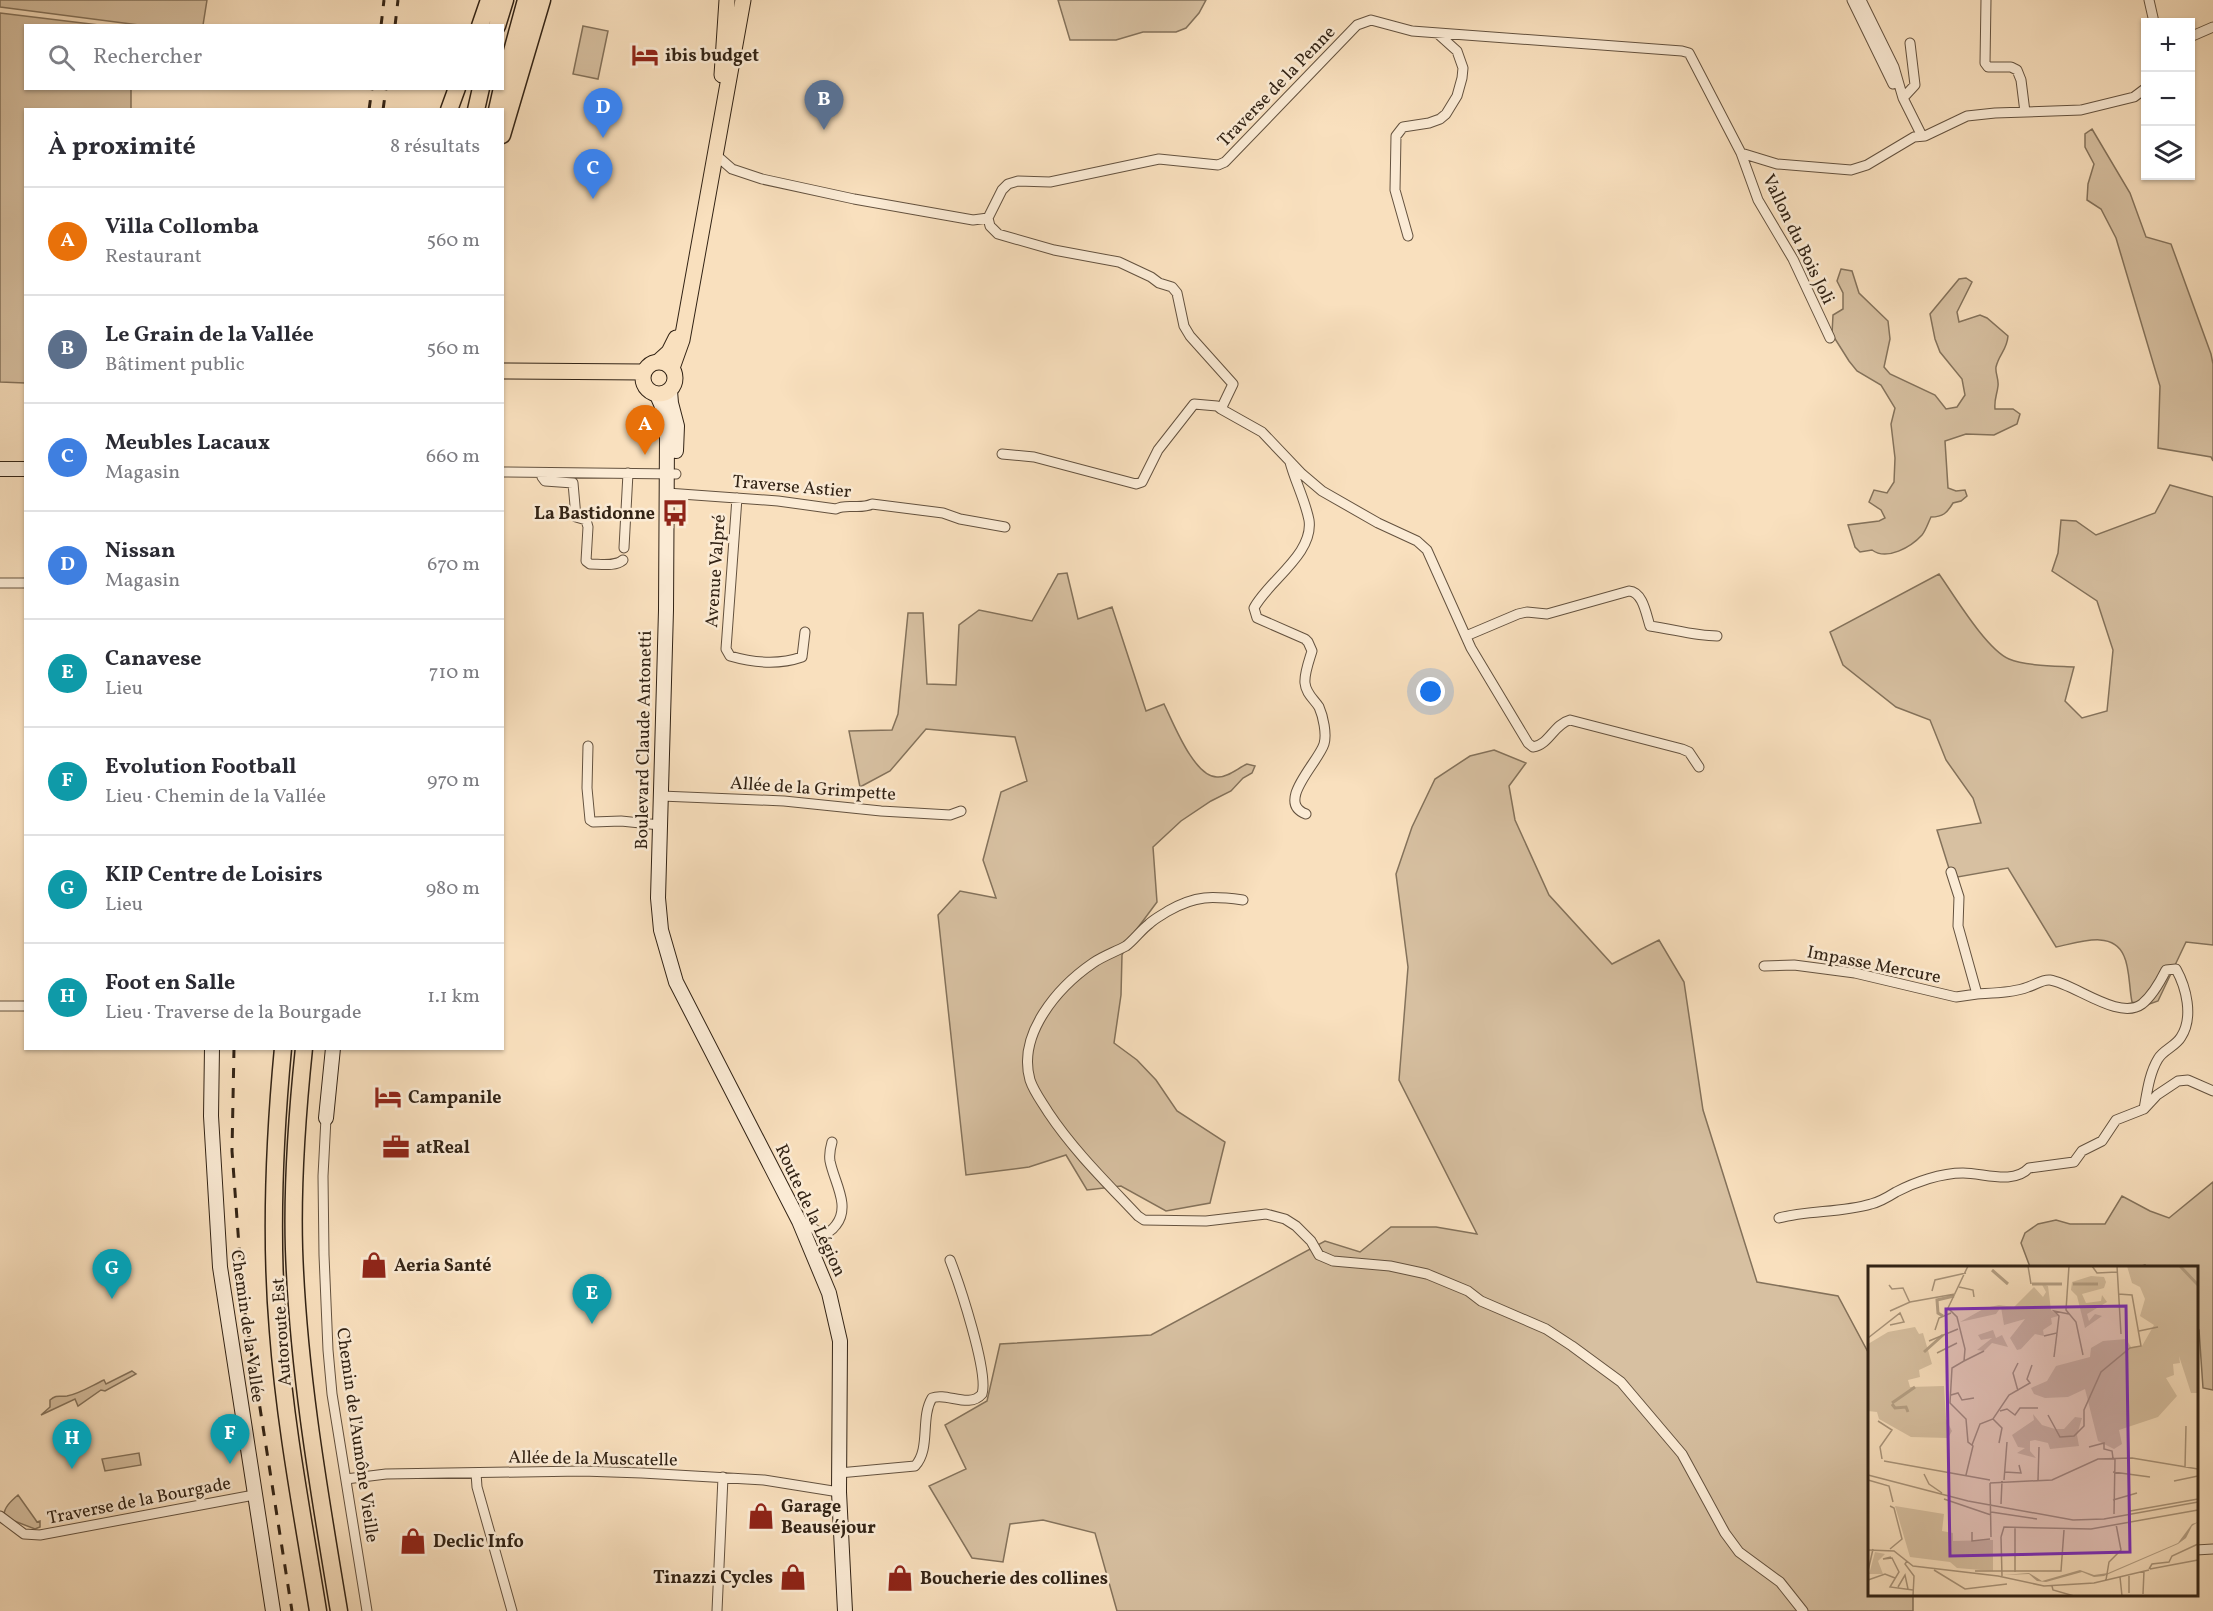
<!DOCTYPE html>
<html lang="fr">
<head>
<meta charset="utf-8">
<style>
  :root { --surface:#fff; --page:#f7f7f7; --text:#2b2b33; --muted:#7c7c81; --line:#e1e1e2; --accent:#b45309 }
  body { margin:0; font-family:Vollkorn,serif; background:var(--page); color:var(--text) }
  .controls { position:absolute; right:18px; top:18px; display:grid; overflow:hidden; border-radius:0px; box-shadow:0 2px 4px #0004 }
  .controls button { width:54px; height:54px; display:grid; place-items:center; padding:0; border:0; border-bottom:2px solid var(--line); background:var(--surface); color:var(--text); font:30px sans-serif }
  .you { position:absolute; left:1431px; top:692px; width:21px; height:21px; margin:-15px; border:4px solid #fff; border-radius:50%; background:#1a73e8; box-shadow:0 0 0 9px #1a73e833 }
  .badge { display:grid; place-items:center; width:39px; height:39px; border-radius:50%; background:var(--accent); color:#fff; font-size:20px; font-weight:700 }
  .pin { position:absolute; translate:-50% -50px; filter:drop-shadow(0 2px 3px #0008) }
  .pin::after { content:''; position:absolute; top:32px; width:21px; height:18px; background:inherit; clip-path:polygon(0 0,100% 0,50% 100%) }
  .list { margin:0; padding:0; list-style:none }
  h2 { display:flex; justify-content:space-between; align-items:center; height:78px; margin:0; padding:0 24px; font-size:26px }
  h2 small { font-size:20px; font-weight:400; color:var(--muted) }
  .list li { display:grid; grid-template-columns:39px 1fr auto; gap:18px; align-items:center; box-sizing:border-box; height:108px; padding:0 24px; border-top:2px solid var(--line) }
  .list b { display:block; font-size:22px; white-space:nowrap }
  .list p { margin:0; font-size:20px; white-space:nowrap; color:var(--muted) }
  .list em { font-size:20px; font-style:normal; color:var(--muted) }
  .icon { flex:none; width:33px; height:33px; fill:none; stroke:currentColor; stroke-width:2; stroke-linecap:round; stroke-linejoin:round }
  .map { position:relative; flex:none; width:2213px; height:1611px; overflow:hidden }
  .search { position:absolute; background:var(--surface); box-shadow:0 2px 4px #0004; left:24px; top:24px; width:480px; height:66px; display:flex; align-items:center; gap:15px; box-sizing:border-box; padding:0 21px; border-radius:0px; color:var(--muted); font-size:22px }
  .panel { position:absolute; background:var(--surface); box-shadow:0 2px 4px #0004; left:24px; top:108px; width:480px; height:942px; border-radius:0px }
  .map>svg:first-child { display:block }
  .green { fill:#d7c0a1; stroke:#84725b; stroke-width:1.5 }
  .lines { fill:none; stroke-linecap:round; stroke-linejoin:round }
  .street-casing { stroke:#64523f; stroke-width:11 }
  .secondary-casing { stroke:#322315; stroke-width:16 }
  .primary-casing { stroke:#322315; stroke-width:17 }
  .highway-casing { stroke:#322315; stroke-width:19 }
  .street { stroke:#fbebd5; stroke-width:9 }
  .secondary { stroke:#fbebd5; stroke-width:14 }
  .primary { stroke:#f9e0be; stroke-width:15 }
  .highway { stroke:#f9e0be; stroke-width:16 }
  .rail { stroke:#322315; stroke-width:3; stroke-dasharray:10 10; stroke-linecap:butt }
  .labels { text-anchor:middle; stroke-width:5; stroke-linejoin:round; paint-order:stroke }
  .poi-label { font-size:18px; font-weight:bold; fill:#322315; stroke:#fbebd5; text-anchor:start }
  .street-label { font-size:18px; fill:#322315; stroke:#fbebd5 }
  .inset-river { fill:none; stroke:#b5a085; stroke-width:3 }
  .inset-road { fill:none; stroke:#a9947a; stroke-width:1.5 }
  .view { fill:#7b2cbf; fill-opacity:0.15; stroke:#7b2cbf; stroke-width:3 }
  .inset-edge { fill:none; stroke:#322315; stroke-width:3 }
</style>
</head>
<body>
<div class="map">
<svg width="2213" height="1611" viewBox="0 0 2213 1611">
  <rect width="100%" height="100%" fill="#f9e0be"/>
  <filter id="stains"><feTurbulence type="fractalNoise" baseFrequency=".00333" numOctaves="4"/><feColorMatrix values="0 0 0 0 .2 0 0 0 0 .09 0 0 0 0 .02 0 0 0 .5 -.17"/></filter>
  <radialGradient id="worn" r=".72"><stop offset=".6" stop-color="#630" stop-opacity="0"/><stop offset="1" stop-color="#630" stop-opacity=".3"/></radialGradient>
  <path class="green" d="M0 0H207L203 25H139L0 7Z
    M1058 0H1206L1199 13 1186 28 1176 32H1143L1116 40H1070Z
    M0 13 99 25 26 26V88L131 89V109L26 110 25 383 0 382Z
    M583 26 608 31 598 79 573 74Z
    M2092 129 2130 193 2146 237 2171 244 2211 354 2213 364V461L2211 457 2158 448 2160 386 2116 238 2101 209 2087 200 2088 184 2094 164 2085 147V134Z
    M1841 269 1852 271 1859 293 1888 321 1890 339 1884 367 1890 374 1935 395 1946 409 1957 407 1965 395 1962 379 1940 352 1935 339 1930 314 1959 279 1966 278 1972 282 1957 312 1959 322 1980 315 1987 318 2008 336C2007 350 1999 354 1996 367 1995 373 1999 379 1998 386 1997 395 1994 399 1995 409H2013L2020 414 2017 424 1994 435 1966 434 1945 441 1948 488 1956 491 1965 490 1967 496 1961 501 1953 503C1947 513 1943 517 1931 517 1928 523 1926 530 1922 535 1911 547 1887 561 1872 550L1860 552 1855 547 1848 525 1879 521 1885 518 1881 510 1869 502 1874 490 1887 493 1894 482 1895 458 1891 424 1895 408 1881 385 1857 371 1849 361 1832 334 1833 315 1843 309V293L1837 281Z
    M2170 485 2213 497V945L2186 942 2158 1001 2144 1006 2132 1002C2129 988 2130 969 2124 956 2113 929 2077 943 2056 947L2008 868 1952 878 1937 830 1981 823 1973 798 1946 760 1930 720 1896 707 1843 665 1830 632 1939 574C1954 595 1986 649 2009 659 2025 666 2056 666 2074 667L2065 701 2082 718 2107 711 2113 650 2097 601 2052 571 2058 553 2061 520 2076 521 2096 535 2155 513Z
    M1067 573 1078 619 1112 607 1146 711 1164 704C1173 722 1194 777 1217 777 1227 778 1238 768 1247 764L1255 766 1252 773 1243 778 1231 791 1211 801 1181 821 1153 847 1157 902 1131 937 1122 955 1121 995 1114 1043 1137 1060 1156 1080 1177 1111 1225 1142 1210 1203 1166 1211 1121 1186 1087 1190 1066 1155 1029 1167 966 1175 938 915 960 891 996 898 983 860 1001 792 1027 781 1015 737 926 729 890 771 860 787 849 731 892 730 898 714 908 613H923L927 684 956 685 959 625 979 610 1032 621 1058 574Z
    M1494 750 1526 763 1509 786 1515 820 1549 895 1612 964 1659 940 1684 982 1703 1110 1757 1282 1838 1296 1869 1354 1870 1594 1913 1595V1611H1117L1095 1533 1043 1520 1010 1524 1003 1562 972 1558 929 1486 966 1469 945 1425 987 1401 1000 1344 1151 1335 1325 1241 1360 1252 1391 1227H1436L1477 1234 1399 1080 1408 967 1396 874 1412 827 1435 779 1470 756Z
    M2213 1182V1390L2203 1388 2199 1330 2197 1327 2196 1268H2147L2145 1265 2136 1268 2030 1267 2021 1243 2025 1233 2038 1224 2056 1220 2070 1224H2105L2122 1196 2150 1211 2169 1218Z
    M132 1371 136 1374 105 1391 101 1390 78 1406 75 1399 41 1415 50 1407V1400C57 1394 59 1397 67 1396 79 1394 93 1385 104 1380L106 1384Z
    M139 1453 141 1465 105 1471 102 1459Z
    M18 1495 35 1519 37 1522 40 1521V1527L35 1529 4 1517C3 1508 11 1501 18 1495Z"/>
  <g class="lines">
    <defs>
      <path id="street" d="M1852 0 1893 84
        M1861 0 1894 67 1903 98 1922 136
        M1986 0 1985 63 1988 67H2011L2017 70 2021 80 2025 112
        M2149 0 2154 22
        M2190 37 2213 27
        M1903 98 1915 85 1910 43
        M1741 153 1758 200 1793 259 1830 338
        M716 155 732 169 762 179 854 199 973 220 988 218 1002 190 1008 184 1018 181 1050 182 1159 159 1218 165 1225 162 1357 25 1371 20 1412 31 1682 51 1689 53 1741 153 1777 164 1851 170 1867 165 1914 137 1925 136 1967 116 1995 113 2081 110 2134 97 2146 88
        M988 218 990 226 998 234 1054 250 1119 262 1151 277 1159 283 1172 287 1177 293 1184 326 1190 336 1233 384 1221 409 1262 432 1302 474 1322 491 1378 523 1417 541 1427 550 1471 648 1528 743 1533 747C1549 745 1554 724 1570 720L1682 749 1689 752 1699 767
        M1408 236 1395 190 1396 136 1403 127 1429 123 1440 119 1446 114 1457 96 1462 78 1463 68 1457 51 1437 33
        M1002 454 1034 457 1136 484 1142 482 1158 450 1194 404 1217 406 1221 409
        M1290 462C1295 481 1305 500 1309 520 1314 554 1268 581 1254 608L1257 618 1305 639 1308 642 1312 651C1309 661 1304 674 1305 683 1306 694 1314 699 1319 707 1323 716 1327 734 1324 744 1318 763 1275 802 1306 814
        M502 472 676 474
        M542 473V477L545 481 573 483 576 517 586 520 588 527 586 561 590 564C600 564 615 567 623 560
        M667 493 778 501 836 509C846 503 860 510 872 504L943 513 960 519 1005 527
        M737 498 726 649 730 656C754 663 779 665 802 657L805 632
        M624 548 628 473
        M0 583H26
        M1466 636 1518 614 1527 612 1547 614 1629 591C1643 592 1646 614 1650 626 1673 629 1694 636 1717 636
        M588 746 587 788 590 820 593 822 621 821 660 825
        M661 796 784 801 881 811 950 815 961 811
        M1951 872 1959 897 1958 926 1977 994C1993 993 2013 993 2028 987 2035 985 2043 979 2050 980 2075 984 2119 1021 2142 1004 2152 996 2160 982 2166 970L2176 969C2186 987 2194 1017 2181 1037 2176 1046 2163 1050 2158 1059 2149 1074 2147 1093 2144 1109
        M1243 900C1212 896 1196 895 1168 911 1162 915 1154 919 1149 924 1141 930 1134 940 1126 946 1115 952 1103 956 1093 963 1058 987 1017 1034 1030 1080 1034 1092 1042 1102 1048 1112 1074 1151 1106 1182 1138 1216L1144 1220 1206 1221 1266 1214 1285 1219 1296 1226 1311 1241 1319 1255 1333 1261 1390 1266 1427 1274 1468 1291 1481 1301 1546 1329 1572 1346 1621 1382 1682 1454 1725 1533 1739 1552 1780 1582 1803 1611
        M1764 966 1794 965 1855 973 1956 997 1977 994
        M0 1006H26
        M326 1118 323 1176 324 1255 328 1350 332 1394 367 1611
        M1779 1218C1809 1210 1841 1213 1871 1204 1880 1202 1888 1197 1896 1192 1915 1182 1941 1173 1963 1173 1984 1173 2013 1185 2029 1168L2074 1162 2082 1151 2102 1141 2116 1120 2144 1109 2157 1095 2178 1081 2188 1080 2213 1091
        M799 1221C809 1223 816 1233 824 1233 829 1233 833 1229 836 1225 851 1206 834 1182 830 1161 829 1155 830 1149 832 1142
        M476 1473 477 1487 512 1611
        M839 1473 915 1466C931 1449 920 1418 932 1398 947 1392 969 1409 982 1394 989 1373 959 1283 950 1260
        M346 1479 386 1474 582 1471 642 1473 764 1480 839 1492
        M0 1516 24 1534 40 1535 254 1495
        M2196 1550 2213 1549
        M717 1611 723 1477"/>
      <path id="secondary" d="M670 391 671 403 677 426 676 451
        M657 395 664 411 667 437 666 610 658 898 661 930 676 982 799 1221 829 1293 840 1341 839 1492 845 1611
        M0 469H26
        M212 1048 211 1116 220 1267 273 1611
        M326 1118 333 1048"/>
      <path id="primary" d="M722 75 727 0
        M643 378a16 16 0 1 1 32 0a16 16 0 1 1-32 0Z
        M658 362 669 352 676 338
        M672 368 682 340 743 0
        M502 371 644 372"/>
      <path id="highway" d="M480 26 489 0
        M497 26 505 0
        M502 88 526 0
        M449 110 457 88
        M476 110 481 88
        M497 110 502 88
        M502 135 542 0
        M283 1048C274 1143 270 1237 278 1331 285 1425 303 1518 318 1611
        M304 1048C297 1115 292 1182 294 1249 298 1371 319 1491 339 1611"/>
    </defs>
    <use href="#street" class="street-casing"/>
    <use href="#secondary" class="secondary-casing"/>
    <use href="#primary" class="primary-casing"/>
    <use href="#highway" class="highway-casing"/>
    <use href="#street" class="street"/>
    <use href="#secondary" class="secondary"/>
    <use href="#primary" class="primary"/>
    <use href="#highway" class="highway"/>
    <path class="rail" d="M381 26 384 0
      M395 26 398 0
      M369 110 372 88
      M383 110 386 88
      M234 1048 232 1151 243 1300 292 1611"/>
  </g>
  <defs>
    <symbol id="hotel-bare" viewBox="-9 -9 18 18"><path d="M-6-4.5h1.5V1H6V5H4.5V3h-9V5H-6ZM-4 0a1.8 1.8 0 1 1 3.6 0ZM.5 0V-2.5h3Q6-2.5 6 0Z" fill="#8f2418" stroke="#fbebd5" stroke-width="2.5" paint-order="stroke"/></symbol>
    <symbol id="bus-bare" viewBox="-9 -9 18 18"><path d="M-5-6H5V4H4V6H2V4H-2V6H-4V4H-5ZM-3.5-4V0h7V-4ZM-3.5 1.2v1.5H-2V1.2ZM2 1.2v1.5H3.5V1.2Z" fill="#8f2418" stroke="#fbebd5" stroke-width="2.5" paint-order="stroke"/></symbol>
    <symbol id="office-bare" viewBox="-9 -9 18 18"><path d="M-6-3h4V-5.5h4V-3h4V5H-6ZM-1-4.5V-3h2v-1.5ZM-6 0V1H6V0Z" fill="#8f2418" stroke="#fbebd5" stroke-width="2.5" paint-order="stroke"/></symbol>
    <symbol id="shop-bare" viewBox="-9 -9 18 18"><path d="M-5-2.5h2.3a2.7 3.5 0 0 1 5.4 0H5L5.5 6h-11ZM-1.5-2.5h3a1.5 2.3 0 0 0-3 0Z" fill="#8f2418" stroke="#fbebd5" stroke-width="2.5" paint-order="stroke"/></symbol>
  </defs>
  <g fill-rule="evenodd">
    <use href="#hotel-bare" x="626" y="36" width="38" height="38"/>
    <use href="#bus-bare" x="656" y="494" width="38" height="38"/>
    <use href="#hotel-bare" x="369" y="1078" width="38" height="38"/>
    <use href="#office-bare" x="377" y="1128" width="38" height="38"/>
    <use href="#shop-bare" x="355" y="1246" width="38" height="38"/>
    <use href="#shop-bare" x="742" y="1497" width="38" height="38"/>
    <use href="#shop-bare" x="394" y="1522" width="38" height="38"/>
    <use href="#shop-bare" x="774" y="1558" width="38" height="38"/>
    <use href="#shop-bare" x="881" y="1559" width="38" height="38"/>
  </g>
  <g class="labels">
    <g class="poi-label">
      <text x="665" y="61">ibis budget</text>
      <text x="655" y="519" text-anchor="end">La Bastidonne</text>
      <text x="408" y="1103">Campanile</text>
      <text x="416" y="1153">atReal</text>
      <text x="394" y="1271">Aeria Santé</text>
      <text x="781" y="1512">Garage<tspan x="781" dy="21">Beauséjour</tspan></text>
      <text x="433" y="1547">Declic Info</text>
      <text x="773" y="1583" text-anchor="end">Tinazzi Cycles</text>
      <text x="920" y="1584">Boucherie des collines</text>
    </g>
    <g class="street-label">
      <text transform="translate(1276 86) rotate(-46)" y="6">Traverse de la Penne</text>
      <text transform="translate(1799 239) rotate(64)" y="6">Vallon du Bois Joli</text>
      <text transform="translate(792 486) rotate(5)" y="6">Traverse Astier</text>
      <text transform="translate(715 571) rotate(-86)" y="6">Avenue Valpré</text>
      <text transform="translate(643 740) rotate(-89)" y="6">Boulevard Claude Antonetti</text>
      <text transform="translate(813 788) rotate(4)" y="6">Allée de la Grimpette</text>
      <text transform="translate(1874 964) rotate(11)" y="6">Impasse Mercure</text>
      <text transform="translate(811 1210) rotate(65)" y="6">Route de la Légion</text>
      <text transform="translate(248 1326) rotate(82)" y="6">Chemin de la Vallée</text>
      <text transform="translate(281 1332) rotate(-94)" y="6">Autoroute Est</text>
      <text transform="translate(358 1435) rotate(82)" y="6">Chemin de l'Aumône Vieille</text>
      <text transform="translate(593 1458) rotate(1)" y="6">Allée de la Muscatelle</text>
      <text transform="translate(139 1500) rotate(-11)" y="6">Traverse de la Bourgade</text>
    </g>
  </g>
  <g transform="translate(1868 1266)">
    <rect width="330" height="330" fill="#f9e0be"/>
    <path d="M259 0H330V127H323L311 90 312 97 305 98 306 109 298 112 309 130 290 151 251 164 254 178 246 183 230 175 217 123 200 131 177 132 166 128 163 122 179 115 188 100 222 91 223 82 235 75 258 73 263 81 274 80 286 59 272 50 277 33 272 21 264 17ZM223 10 236 11 238 16 236 22 214 28 218 37 233 35 234 29 239 36 219 48 221 55 227 48 234 50 217 62 209 30 203 24 204 16ZM173 17 180 20 183 44 190 50 183 52 184 58 175 64 176 70 167 68 153 83 149 84 142 72 157 53 136 59 133 41 128 48 92 56 117 42 131 39 146 41 166 21 175 31 178 26ZM47 61 51 68 55 67 64 98 51 104 52 111 40 114 42 121 76 120 78 153 84 165 80 172 43 171 11 153 9 146 0 145V78L20 66ZM125 64 128 72 134 69 140 81 124 77 116 85 109 84 124 72 113 74 110 69ZM165 148 174 159 187 163H196L207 151 214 152 209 169 211 180 182 183 180 177 167 174 162 175V185L168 192 149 187 157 182 150 181 144 169 166 154ZM27 240 76 248 74 265 85 267V275L125 274V305L89 302 82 296 42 291ZM7 286 17 288 10 295 15 308H1L0 312Z" fill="#d7c0a1"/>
    <path d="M330 256 324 260 318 272 310 278 236 310 226 311 214 306 178 316 169 315 161 308 135 309 161 307 174 315 212 304 226 309 240 307 310 277 324 258Z" fill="#b5a085"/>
    <path class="inset-river" d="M312 0 330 19M124 4 140 18M164 18H194M205 18H230M75 50 70 47 69 34 86 30M56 86 75 69M24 137 47 121M24 138 27 142 38 141 40 146"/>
    <path class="inset-road" d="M160 0 163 18M201 0 198 44 208 56 215 89M224 0 229 7 249 6M249 0 253 68M21 19 24 23 35 22 42 37M91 21 105 24 106 31M64 25 67 14 98 7M22 45 42 36 87 28M67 64 71 52 83 47M271 65 290 61M176 70 189 67 191 50 186 45 201 48M0 72 32 47 36 56 22 59M61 75 90 63M69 87 89 77M186 91 189 67M96 95 116 85M150 97 145 107 150 125M83 129 90 127 94 134 106 132M132 145 139 143 147 149 152 142H170M180 149 192 171 206 170 216 160V144L233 106 262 82 273 80 264 29 250 28M125 153 134 162 131 177M10 155 24 164 12 181 14 193M104 179 112 158 125 153 141 129 162 117 159 113 164 99M221 181 236 177V183L244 185 245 192M16 195 122 214M317 201 318 160M136 206 153 207 151 199M245 206 282 211M56 208 61 218 74 227M0 209 100 235 205 254 236 253 330 236M98 209 105 180 100 176 98 153 82 137 84 102 96 95 97 83 89 51 80 42 100 0M0 214 21 220 25 236M136 214 139 176M170 214 171 181M306 215 330 210M122 217 184 214 230 193 264 192 330 203M122 217 123 271M76 233 123 249M245 234 269 227M133 238 134 215M262 245 330 233M123 246 169 253M246 248 247 193M147 261V306M104 266V275L122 273M133 271 136 261 223 263 330 244M133 271 134 310M22 283 34 273 26 242 22 240M0 284 26 285 45 300 130 310 176 320 226 317 281 304M23 291 15 293 24 292 31 306 22 321 45 324M39 295 37 298 46 310 45 330M281 303 284 298 301 296 304 290 330 278M282 303 330 294M66 304 97 323 139 318M0 305 5 283M107 305H193L196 264M261 308V327M252 311 254 330M0 314 17 308 27 312M238 314 241 296 253 284 248 258M184 320 185 324 206 330M30 321 37 309 40 323M275 328 276 305"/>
    <path class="view" d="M258 40 262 286 82 290 78 43Z"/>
    <rect width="330" height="330" class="inset-edge"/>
  </g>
  <rect width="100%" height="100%" filter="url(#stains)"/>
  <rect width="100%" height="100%" fill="url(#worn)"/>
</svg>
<div class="controls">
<button>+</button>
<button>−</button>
<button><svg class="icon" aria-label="layers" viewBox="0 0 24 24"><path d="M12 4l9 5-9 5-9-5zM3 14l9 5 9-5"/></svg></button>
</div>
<div class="you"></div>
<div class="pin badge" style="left:645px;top:455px;background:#e8710a">A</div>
<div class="pin badge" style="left:824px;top:130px;background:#5c6f8a">B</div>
<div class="pin badge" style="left:593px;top:199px;background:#3f7fe0">C</div>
<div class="pin badge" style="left:603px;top:138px;background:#3f7fe0">D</div>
<div class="pin badge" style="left:592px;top:1324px;background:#0f9aa8">E</div>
<div class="pin badge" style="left:230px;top:1464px;background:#0f9aa8">F</div>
<div class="pin badge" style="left:112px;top:1299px;background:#0f9aa8">G</div>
<div class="pin badge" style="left:72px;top:1469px;background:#0f9aa8">H</div>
<div class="search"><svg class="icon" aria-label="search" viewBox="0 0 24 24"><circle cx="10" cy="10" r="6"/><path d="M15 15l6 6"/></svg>Rechercher</div>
<section class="panel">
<h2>À proximité<small>8 résultats</small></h2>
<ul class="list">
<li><span class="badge" style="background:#e8710a">A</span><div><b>Villa Collomba</b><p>Restaurant</p></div><em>560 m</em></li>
<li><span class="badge" style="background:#5c6f8a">B</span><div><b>Le Grain de la Vallée</b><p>Bâtiment public</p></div><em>560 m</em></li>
<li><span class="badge" style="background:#3f7fe0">C</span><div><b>Meubles Lacaux</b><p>Magasin</p></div><em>660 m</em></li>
<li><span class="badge" style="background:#3f7fe0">D</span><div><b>Nissan</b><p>Magasin</p></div><em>670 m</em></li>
<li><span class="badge" style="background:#0f9aa8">E</span><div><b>Canavese</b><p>Lieu</p></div><em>710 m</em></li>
<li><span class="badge" style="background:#0f9aa8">F</span><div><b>Evolution Football</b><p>Lieu · Chemin de la Vallée</p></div><em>970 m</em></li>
<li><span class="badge" style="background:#0f9aa8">G</span><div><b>KIP Centre de Loisirs</b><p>Lieu</p></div><em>980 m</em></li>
<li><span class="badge" style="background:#0f9aa8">H</span><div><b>Foot en Salle</b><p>Lieu · Traverse de la Bourgade</p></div><em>1.1 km</em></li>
</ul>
</section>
</div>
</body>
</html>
